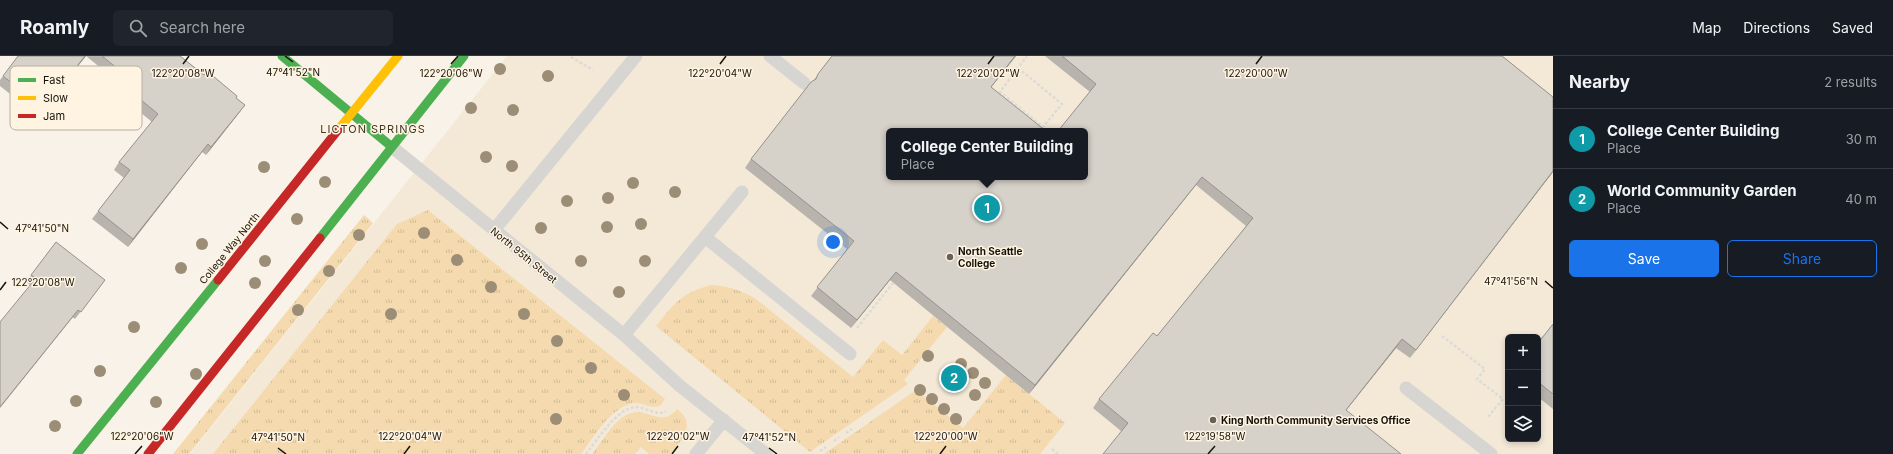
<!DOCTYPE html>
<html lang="en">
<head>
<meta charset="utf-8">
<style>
  :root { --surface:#171b24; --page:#20242c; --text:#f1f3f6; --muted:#9ea1a6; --line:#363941; --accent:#1a73e8 }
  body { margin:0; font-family:Inter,sans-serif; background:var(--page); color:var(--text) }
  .controls { position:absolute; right:12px; bottom:12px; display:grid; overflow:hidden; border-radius:6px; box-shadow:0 2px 6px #0003 }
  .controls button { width:36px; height:36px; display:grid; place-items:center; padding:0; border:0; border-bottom:1px solid var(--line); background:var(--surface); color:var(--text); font:20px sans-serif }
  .you { position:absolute; left:833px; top:186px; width:14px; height:14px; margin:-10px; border:3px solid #fff; border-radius:50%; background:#1a73e8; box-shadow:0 0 0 6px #1a73e833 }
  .badge { display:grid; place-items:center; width:26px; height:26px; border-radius:50%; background:var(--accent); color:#fff; font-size:13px; font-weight:700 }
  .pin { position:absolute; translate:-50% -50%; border:2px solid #fff; box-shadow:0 1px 4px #0006 }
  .popup { position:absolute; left:886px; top:72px; width:202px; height:52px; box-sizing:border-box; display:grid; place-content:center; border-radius:6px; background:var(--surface); filter:drop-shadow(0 1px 3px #0005); font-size:13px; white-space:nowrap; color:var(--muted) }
  .popup b { font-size:15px; color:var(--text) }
  .popup::after { content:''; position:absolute; left:50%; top:100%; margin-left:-8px; border:8px solid transparent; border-top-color:var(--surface) }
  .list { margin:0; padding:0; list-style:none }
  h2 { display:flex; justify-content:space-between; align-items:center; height:52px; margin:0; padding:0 16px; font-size:17px }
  h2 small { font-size:13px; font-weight:400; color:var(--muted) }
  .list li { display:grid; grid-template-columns:26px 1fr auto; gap:12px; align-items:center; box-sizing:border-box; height:60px; padding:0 16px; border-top:1px solid var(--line) }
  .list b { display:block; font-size:15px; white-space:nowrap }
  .list p { margin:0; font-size:13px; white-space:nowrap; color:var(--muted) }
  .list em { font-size:13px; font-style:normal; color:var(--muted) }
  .actions { display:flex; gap:8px; padding:12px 16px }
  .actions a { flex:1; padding:9px 0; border:1px solid var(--accent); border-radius:6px; text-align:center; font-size:14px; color:var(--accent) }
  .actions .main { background:var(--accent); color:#fff }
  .icon { flex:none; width:22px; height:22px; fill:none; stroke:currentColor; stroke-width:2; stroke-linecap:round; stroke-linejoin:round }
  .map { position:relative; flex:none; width:1553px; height:398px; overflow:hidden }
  header { display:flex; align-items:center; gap:24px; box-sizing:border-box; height:56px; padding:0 20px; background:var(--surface); border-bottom:1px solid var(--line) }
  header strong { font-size:19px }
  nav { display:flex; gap:22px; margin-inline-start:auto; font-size:14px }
  .search { width:280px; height:36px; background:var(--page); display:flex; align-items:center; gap:10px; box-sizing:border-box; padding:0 14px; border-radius:6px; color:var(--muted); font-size:15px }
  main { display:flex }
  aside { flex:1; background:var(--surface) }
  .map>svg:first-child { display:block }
  .built { fill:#f4e9d7; fill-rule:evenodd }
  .grass { fill:url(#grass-tufts) }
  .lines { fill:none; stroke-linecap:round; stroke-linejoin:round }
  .path { stroke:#dddbd8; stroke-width:2.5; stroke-dasharray:3 2; stroke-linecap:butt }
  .lane { stroke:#d6d5d2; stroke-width:13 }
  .fast { stroke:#4caf50; stroke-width:9 }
  .slow { stroke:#ffc107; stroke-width:9 }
  .jam { stroke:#c62828; stroke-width:9 }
  .tree { fill:#9b8d76 }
  .wall { fill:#b8b4ad }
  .shaded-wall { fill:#96928d }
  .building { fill:#d6d1c9; stroke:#96928d }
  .ticks { fill:none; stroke:#17130c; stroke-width:1.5 }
  .poi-dot { fill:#666159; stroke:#fff3e1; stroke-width:1.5 }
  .labels { text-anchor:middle; stroke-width:3; stroke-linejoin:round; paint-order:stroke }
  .street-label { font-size:10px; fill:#17130c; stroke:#fff3e1 }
  .poi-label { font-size:10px; font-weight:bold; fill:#17130c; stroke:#fff3e1; text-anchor:start }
  .neighbourhood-label { font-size:11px; letter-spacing:1px; fill:#413829; stroke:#fff3e1 }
  .key { fill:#fff3e1; stroke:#b9b0a1; stroke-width:1 }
  .key-label { font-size:11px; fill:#17130c }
  .ticks-label { font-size:10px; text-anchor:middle; fill:#17130c; stroke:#fff3e1; stroke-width:3; stroke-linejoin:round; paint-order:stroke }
</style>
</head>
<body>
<header>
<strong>Roamly</strong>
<div class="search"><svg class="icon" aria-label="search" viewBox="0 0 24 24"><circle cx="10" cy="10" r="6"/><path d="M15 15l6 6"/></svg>Search here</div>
<nav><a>Map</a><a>Directions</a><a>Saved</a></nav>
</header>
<main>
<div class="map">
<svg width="1553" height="398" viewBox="0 0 1553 398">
  <defs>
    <pattern id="grass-tufts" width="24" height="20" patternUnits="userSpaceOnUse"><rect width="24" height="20" fill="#f4daae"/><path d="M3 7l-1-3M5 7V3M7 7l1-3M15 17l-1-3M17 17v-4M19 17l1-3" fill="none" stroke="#d0ba94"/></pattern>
  </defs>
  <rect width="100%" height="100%" fill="#f8f2e8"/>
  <path class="built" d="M507 0H1553V398H190ZM889 75H1085V121H889ZM1508 281H1538V383H1508Z"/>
  <path class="grass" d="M428 154 665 343 660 350C652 353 642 346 633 347 610 352 594 381 581 398H213L397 168Z
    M364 159 373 167 189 398H173Z
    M711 229C728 230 741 234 756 243L853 321 883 284 902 299 933 260 947 271 904 324 908 328 810 396 656 270C674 248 681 237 711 229Z
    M1006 319 1065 367 1040 398H824L916 334 963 372Z
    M677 353C697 368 682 384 670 398H649L641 391 635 398H592C602 386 613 365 628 358 648 350 661 373 677 353Z"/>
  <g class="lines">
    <path class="path" d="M571 1 593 14
      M1018 12 1062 48 1043 71 1000 36 1027 0
      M857 272 893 227
      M1442 280 1485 313 1477 323 1503 343 1487 362
      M846 377 852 373
      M834 385 839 381
      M1052 393 1058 398
      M820 395 826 391
      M586 398C597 384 617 352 636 351 645 351 658 361 666 355"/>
    <path class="lane" d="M770 0 804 27
      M392 91 624 279 680 330 766 398
      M494 174 636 0
      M705 181 850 298
      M624 279 742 136
      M1406 332 1491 398
      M696 398 724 364"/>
    <path class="fast" d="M282 0 392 91
      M320 182 464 0
      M77 398 218 224"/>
    <path class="slow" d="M338 74 398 0"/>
    <path class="jam" d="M218 224 338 74
      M148 398 320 182"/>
  </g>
  <g class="tree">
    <circle cx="500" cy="13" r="6"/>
    <circle cx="548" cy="20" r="6"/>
    <circle cx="471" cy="52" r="6"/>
    <circle cx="513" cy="54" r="6"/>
    <circle cx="486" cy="101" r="6"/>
    <circle cx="512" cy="110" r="6"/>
    <circle cx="264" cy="111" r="6"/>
    <circle cx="325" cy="126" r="6"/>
    <circle cx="633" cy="127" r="6"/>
    <circle cx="675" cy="136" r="6"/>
    <circle cx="608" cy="142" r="6"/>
    <circle cx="567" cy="145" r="6"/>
    <circle cx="297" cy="163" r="6"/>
    <circle cx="641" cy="168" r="6"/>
    <circle cx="607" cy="171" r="6"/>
    <circle cx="541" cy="172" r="6"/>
    <circle cx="424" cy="177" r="6"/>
    <circle cx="359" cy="179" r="6"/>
    <circle cx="202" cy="188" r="6"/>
    <circle cx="457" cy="204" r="6"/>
    <circle cx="265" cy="205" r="6"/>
    <circle cx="581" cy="205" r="6"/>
    <circle cx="645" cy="205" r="6"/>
    <circle cx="181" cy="212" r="6"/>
    <circle cx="329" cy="215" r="6"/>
    <circle cx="255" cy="227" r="6"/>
    <circle cx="491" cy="231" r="6"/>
    <circle cx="619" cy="236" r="6"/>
    <circle cx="298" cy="254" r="6"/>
    <circle cx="391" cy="258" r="6"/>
    <circle cx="524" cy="258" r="6"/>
    <circle cx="134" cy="271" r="6"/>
    <circle cx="557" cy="285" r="6"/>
    <circle cx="928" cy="300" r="6"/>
    <circle cx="961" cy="308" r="6"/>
    <circle cx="591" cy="312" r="6"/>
    <circle cx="100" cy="315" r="6"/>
    <circle cx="973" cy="317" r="6"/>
    <circle cx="196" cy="318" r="6"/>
    <circle cx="985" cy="327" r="6"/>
    <circle cx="920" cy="334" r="6"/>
    <circle cx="624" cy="339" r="6"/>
    <circle cx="975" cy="339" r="6"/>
    <circle cx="932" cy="343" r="6"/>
    <circle cx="76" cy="345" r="6"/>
    <circle cx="156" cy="346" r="6"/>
    <circle cx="944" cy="353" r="6"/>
    <circle cx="556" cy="363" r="6"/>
    <circle cx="956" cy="363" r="6"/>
    <circle cx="55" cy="370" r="6"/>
  </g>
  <path class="wall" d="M86 0 38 60 0 30V24L3 20Z
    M86 0H180L204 19 236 42 245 49 239 57 206 99 202 96 128 191 92 163 124 122 114 114 119 106 152 66 129 47 134 39Z
    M832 0H1016L991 31 1085 121 1090 36 1045 0H1502L1553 41V116L1410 302 1396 292 1346 354 1121 375 1093 352 1099 343 1157 280 1246 170 1196 129 1029 338 890 224 851 272 811 240 847 193 745 112 751 103 813 25Z
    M31 219 105 224 75 263 26 226Z
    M1553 268V353L1538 341V287Z"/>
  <path class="shaded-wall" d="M85 0H86L38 60 44 52Z
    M1015 0H1016L985 39 991 31Z
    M245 49 239 57 206 99 211 91Z
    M208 88 202 96 128 191 133 183Z
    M1553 115V116L1410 302 1416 294Z
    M1202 121 1196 129 1029 338 1035 329Z
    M896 216 890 224 851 272 857 264Z
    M78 254 73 261 0 352V351Z
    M1402 283 1396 292 1340 362 1346 354Z"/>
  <path class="building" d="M18 0H85L44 52 3 20Z
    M102 0H180L204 19 207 15 237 40 236 42 245 49 211 91 208 88 133 183 98 155 130 114 119 106 158 58 134 38 140 31Z
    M832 0H1015L991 31 1046 75H889V121H1085V75H1058L1096 28 1062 0H1502L1553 41V115L1416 294 1402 283 1346 354 1401 398H1103L1128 367 1099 343 1153 277 1157 280 1253 162 1202 121 1035 329 896 216 857 264 817 231 854 185 751 103 811 26 816 23 818 18Z
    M56 186 105 224 81 256 78 254 0 351V266L36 222 31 219Z
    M1553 268V338L1538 326V287Z"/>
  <path class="ticks" d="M285 0 293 6M183 8 189 0M451 8 458 0M720 8 726 0M988 8 994 0M1256 8 1262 0M0 166 8 173M1545 225 1553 232M0 234 6 226M278 392 286 398M769 392 777 398M135 398 142 390M404 398 410 390M672 398 678 390M940 398 946 390M1208 398 1215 390"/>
  <g class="poi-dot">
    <circle cx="950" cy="201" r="4"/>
    <circle cx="1213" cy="364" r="4"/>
  </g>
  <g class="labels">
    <g class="street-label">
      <text transform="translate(229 192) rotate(-51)" y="4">College Way North</text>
      <text transform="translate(524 199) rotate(39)" y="4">North 95th Street</text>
    </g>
    <g class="poi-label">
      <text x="958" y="199">North Seattle<tspan x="958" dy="12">College</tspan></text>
      <text x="1221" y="368">King North Community Services Office</text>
    </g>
    <g class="neighbourhood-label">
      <text x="373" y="77">LICTON SPRINGS</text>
    </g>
  </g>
  <rect x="10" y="10" width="132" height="64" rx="6" class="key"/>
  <rect x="18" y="22" width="18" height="4" fill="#4caf50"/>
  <rect x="18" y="40" width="18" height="4" fill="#ffc107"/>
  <rect x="18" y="58" width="18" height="4" fill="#c62828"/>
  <g class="key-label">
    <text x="43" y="28">Fast</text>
    <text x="43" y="46">Slow</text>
    <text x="43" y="64">Jam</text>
  </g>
  <g class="ticks-label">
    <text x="293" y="20">47°41'52"N</text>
    <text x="183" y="21">122°20'08"W</text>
    <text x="451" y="21">122°20'06"W</text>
    <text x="720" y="21">122°20'04"W</text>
    <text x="988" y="21">122°20'02"W</text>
    <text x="1256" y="21">122°20'00"W</text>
    <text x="42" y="176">47°41'50"N</text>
    <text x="1511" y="229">47°41'56"N</text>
    <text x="43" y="230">122°20'08"W</text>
    <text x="142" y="384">122°20'06"W</text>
    <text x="410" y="384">122°20'04"W</text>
    <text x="678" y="384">122°20'02"W</text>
    <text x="946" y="384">122°20'00"W</text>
    <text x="1215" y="384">122°19'58"W</text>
    <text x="278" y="385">47°41'50"N</text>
    <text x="769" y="385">47°41'52"N</text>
  </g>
</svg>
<div class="controls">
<button>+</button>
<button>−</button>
<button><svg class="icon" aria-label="layers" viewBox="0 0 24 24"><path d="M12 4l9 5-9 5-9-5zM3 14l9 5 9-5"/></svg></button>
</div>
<div class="you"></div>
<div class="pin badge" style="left:987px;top:152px;background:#0f9aa8">1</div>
<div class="popup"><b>College Center Building</b>Place</div>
<div class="pin badge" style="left:954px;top:322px;background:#0f9aa8">2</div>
</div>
<aside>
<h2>Nearby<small>2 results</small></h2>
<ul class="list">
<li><span class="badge" style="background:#0f9aa8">1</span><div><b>College Center Building</b><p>Place</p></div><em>30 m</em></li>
<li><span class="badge" style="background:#0f9aa8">2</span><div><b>World Community Garden</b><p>Place</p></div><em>40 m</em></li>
</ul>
<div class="actions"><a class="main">Save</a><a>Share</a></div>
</aside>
</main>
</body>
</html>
